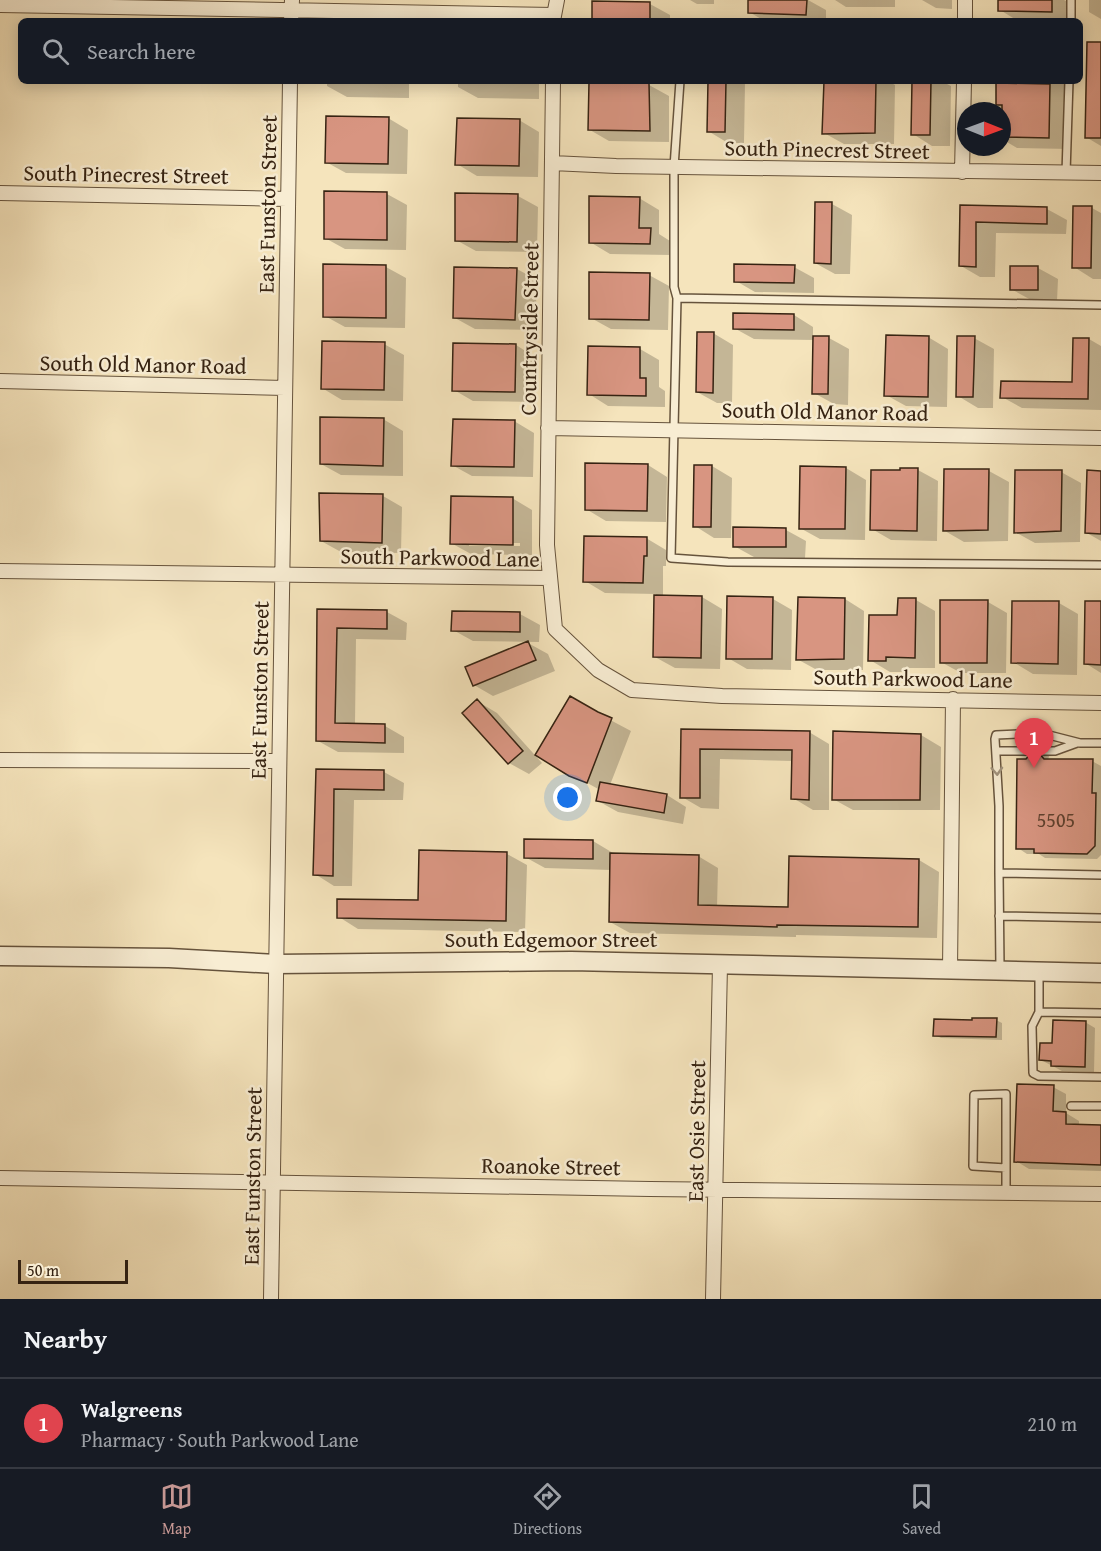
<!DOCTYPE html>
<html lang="en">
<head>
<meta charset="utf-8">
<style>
  :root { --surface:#171b24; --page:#242831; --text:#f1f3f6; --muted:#9ea1a6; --line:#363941; --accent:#c59692 }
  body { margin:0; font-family:"Gentium Book Plus",serif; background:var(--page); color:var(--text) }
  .compass { position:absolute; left:957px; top:102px; width:54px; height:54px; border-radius:50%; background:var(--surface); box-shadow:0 3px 15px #0003; rotate:91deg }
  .scale { position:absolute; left:18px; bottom:15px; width:110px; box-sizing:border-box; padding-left:6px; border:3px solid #362312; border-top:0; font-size:16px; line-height:21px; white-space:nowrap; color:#362312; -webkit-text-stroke:4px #f8edd3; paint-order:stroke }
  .you { position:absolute; left:568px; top:798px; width:21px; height:21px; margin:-15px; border:4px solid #fff; border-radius:50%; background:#1a73e8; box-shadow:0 0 0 9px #1a73e833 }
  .badge { display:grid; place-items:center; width:39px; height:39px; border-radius:50%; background:var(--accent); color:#fff; font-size:20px; font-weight:700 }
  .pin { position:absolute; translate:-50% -50px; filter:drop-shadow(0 2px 3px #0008) }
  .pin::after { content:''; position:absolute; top:32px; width:21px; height:18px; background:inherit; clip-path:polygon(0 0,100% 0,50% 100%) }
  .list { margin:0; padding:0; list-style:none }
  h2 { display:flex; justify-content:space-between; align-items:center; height:78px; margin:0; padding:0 24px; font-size:26px }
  h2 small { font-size:20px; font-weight:400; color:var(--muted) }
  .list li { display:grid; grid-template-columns:39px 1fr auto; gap:18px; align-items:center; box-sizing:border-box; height:90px; padding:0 24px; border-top:2px solid var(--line) }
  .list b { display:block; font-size:22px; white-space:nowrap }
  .list p { margin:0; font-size:20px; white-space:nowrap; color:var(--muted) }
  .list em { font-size:20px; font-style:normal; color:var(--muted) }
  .icon { flex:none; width:33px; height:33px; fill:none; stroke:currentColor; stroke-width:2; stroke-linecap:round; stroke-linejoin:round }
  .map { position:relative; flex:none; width:1101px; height:1299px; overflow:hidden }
  .search { position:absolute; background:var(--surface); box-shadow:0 3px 15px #0003; left:18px; right:18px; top:18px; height:66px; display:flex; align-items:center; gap:15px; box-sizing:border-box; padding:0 21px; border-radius:9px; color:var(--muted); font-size:22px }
  .sheet { height:168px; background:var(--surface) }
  nav { display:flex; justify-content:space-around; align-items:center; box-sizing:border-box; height:84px; border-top:2px solid var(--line); background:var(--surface); font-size:16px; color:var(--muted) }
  nav a { display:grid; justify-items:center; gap:3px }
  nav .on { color:var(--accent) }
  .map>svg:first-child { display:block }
  .shadow { fill:#0003; fill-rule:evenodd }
  .building { fill:#d89581; stroke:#362312; stroke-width:1.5 }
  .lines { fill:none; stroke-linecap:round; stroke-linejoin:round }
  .service-casing { stroke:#66533c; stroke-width:10 }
  .minor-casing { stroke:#66533c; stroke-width:16 }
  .tertiary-casing { stroke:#66533c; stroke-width:21 }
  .service { stroke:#f8edd3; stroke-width:7 }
  .minor { stroke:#f8edd3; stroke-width:14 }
  .tertiary { stroke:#f8edd3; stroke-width:18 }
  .oneway { stroke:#a1927c }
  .labels { text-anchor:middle; stroke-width:5; stroke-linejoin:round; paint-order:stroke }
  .number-label { font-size:20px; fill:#5e402e }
  .street-label { font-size:22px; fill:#362312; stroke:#f8edd3 }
</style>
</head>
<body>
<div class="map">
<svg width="1101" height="1299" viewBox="0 0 1101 1299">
  <rect width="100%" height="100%" fill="#f5e4bc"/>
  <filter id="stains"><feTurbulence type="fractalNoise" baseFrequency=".00333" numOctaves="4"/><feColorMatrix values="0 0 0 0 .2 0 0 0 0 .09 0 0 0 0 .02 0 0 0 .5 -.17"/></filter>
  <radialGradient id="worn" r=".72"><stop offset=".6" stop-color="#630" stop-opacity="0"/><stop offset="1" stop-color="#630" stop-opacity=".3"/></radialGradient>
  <path class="shadow" d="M690 0H714V4H697Z
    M750 0H808L826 10V21H765L749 12Z
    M835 0H895V7H846Z
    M922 0H952V9L936 8Z
    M1000 0H1064L1071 4V21H1018L1000 10Z
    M1089 0H1101V19L1089 12Z
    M594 3 650 4 670 15V21H594Z
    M1101 44V146L1086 137Z
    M327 81H409V98L347 97 327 86Z
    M458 81H539V99L478 98 458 87Z
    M709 81H741L745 83 744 143H728L708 131Z
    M765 81H888L895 85 894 144H844L824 133 825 82Z
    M914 81H941L951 86 950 146H932L913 134Z
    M998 81H1070L1069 149 1017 148 1002 139V111H998Z
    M649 85 669 96V142L609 141 590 130Z
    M388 118 408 130 407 174 346 173 326 162Z
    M519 120 539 132 538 177 477 176 457 164Z
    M326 192 387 194 407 205 406 250 345 249 325 238Z
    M518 196 538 207 537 252 476 251 456 240Z
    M639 198 659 210V234L670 241V255L610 254 590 242Z
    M832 204 852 215 850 274H835L815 263Z
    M962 206 1047 209 1067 220 1066 234 996 233 995 277H980L961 266Z
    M1092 208 1101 213V279H1093L1074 267Z
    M386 267 406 278 405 328 345 327 325 316Z
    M794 267 814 278V293L755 292 736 281Z
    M1012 267 1038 268 1058 279 1057 301 1031 300 1011 289Z
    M456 268 517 269 537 280 535 330 475 329 455 318Z
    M649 275 669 286 668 330 611 329 591 318Z
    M794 315 813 327V337L829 338 849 349 848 405 834 404 814 393 815 340 754 339 734 328Z
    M713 333 733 345 732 403H717L697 392Z
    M928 337 948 349 947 407 906 406 886 395Z
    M974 338 994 349 993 408H978L958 396Z
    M1089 339 1101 346V410L1022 408 1002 397 1073 383Z
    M384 344 404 355 403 401 342 400 322 388Z
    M516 345 535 357V402L473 401 454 390Z
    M640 349 659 360V387L665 391V407L608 406 589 394Z
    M383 419 403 431V476L341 475 321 464Z
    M514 421 534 433 533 477 472 476 452 465Z
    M648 465 667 477 666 522 606 521 586 509Z
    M712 466 732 478 731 538H714L695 526Z
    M846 468 866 480 865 540 820 539 800 528Z
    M918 470 938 481 937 541 891 540 872 529Z
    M989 471 1009 482 1008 541 964 542 945 531Z
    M1061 472 1081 483 1080 542 1035 543 1015 532Z
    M1101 472V541L1087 533Z
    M383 496 402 507 401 553 341 552 321 541Z
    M512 498 532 510V555L471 554 451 543ZM469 543H520V546H469Z
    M786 530 806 541 805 558 754 557 734 546Z
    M646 538 666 550V566H663V597H702L722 609 720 669 675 668 655 657 656 594 605 593 585 581Z
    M773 599 792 610 791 670 747 669 728 658Z
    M845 599 864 611 863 670H817L797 659Z
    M916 600 935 611V668H906V672H890L870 660 899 617Z
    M988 602 1007 613 1006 673H961L941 662Z
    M1059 603 1078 614 1077 675 1033 674 1013 662Z
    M1101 603V673L1085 663Z
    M319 610 387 612 407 623 406 640 356 639 355 725 385 726 404 737V753L338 752 318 741Z
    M520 614 540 625 539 642 473 641 453 630Z
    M528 643 548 654 555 671 493 696 474 685Z
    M477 701 497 713 542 763 529 774 509 763Z
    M599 714 631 731 610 785 667 795 686 807 683 824 618 812 598 801 600 790 537 755Z
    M683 730 809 732 829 744V810H813L793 798V761L720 759 719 809 701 808 682 797Z
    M834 733 921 735 941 747 940 810H853L833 799Z
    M1031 748H1040L1050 753 1048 760 1092 761 1101 766V855L1097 859 1045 858 1039 854H1027L1018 848 1033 752Z
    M317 771 384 772 404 783 403 800H354L352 886H334L315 874Z
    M593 841 613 853V855L698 856 718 868 717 907 790 908 919 860 939 872 937 938 796 935V937L630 933 610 922 611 870 545 868 525 857Z
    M507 854 527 865 525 932 358 929 339 917 419 902Z
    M996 1020 1002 1023V1040L941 1038 935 1035V1021Z
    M1085 1022 1095 1028 1094 1072 1062 1071 1041 1060 1054 1045Z
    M1053 1087 1066 1094V1113L1079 1121V1126L1101 1127V1171L1029 1169 1016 1161Z"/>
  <path class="building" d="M748 0H807L806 15 748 13Z
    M998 0H1052V12L998 11Z
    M592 1 650 2V21L592 20Z
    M1087 42H1101V138H1085Z
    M708 81H726L725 132H707Z
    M824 81H876L875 133 822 134Z
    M912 81H931L930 135H911Z
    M589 82 649 83 650 131 588 130Z
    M996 83 1050 84 1049 138 1002 137V105H996Z
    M326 116 389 117 388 164 325 163Z
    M457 118 520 119 519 166 455 165Z
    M324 191 387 192V240L324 239Z
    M455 193 518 194 517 242 455 241Z
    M589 196 640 197 639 228H651L650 244 589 243Z
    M815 202H832L831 264 814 263Z
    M960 205 1047 207V224L976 222V267L959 266Z
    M1073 206H1092L1091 268H1072Z
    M323 264 386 265V318L323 317Z
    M734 264 795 265 794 283 734 282Z
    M1010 266H1038V290H1010Z
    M454 267 517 268 515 320 453 318Z
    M589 272 650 273 649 320 589 319Z
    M733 313 794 314V330L733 329Z
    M697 332H714L713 393 696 392Z
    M886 335 929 336 928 397 884 396Z
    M813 336H829L828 394H812Z
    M957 336H975L973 397H956Z
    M1073 338H1089L1088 399 1000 398 1001 381 1072 382Z
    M322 341 385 342 384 390 321 389Z
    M453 343 516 344 515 392 452 391Z
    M588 346 640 347V378H646V396L587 395Z
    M320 417 384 418 383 466 320 464Z
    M453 419 515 420 514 467 451 466Z
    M585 463 648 464 647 511 585 510Z
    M694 465H712L711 527H693Z
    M800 466 846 467 845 529H799Z
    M900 468H918L917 531 870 530 871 470H900Z
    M944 469H989L988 530 943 531Z
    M1015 470H1062L1061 531 1014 533Z
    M1087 470 1101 471V534L1085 533Z
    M319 493 383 494 382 543 320 541Z
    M451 496 513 497V545L450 544Z
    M733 527 786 528V547H733Z
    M584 536 647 537V556H644L643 583 583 582Z
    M654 595 702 596 701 658 653 657Z
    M727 596 773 597 772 659H726Z
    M798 597 845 598 844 659 796 660Z
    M898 598H916L915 658 886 657V661H868L869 615H897Z
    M940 600H988L987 663H940Z
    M1012 601H1059L1058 664 1011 663Z
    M1085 601H1101V665L1084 664Z
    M317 609 387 610V629L337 628 335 723 385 724V743L316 741Z
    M452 611 520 612V632L451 631Z
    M528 641 536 660 473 686 465 667Z
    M570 696 598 712 612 718 587 783 569 776 535 755Z
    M477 699 523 751 508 764 462 713Z
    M681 729 810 731 809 800 791 799 792 750 700 749V798H680Z
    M833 731 921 734 920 800H832Z
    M1029 746H1041L1039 753 1044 759H1093L1092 793H1096L1095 846 1087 854 1034 853V849H1016L1017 759H1026L1032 752Z
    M316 769 384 770V790L334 789 333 876 313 875Z
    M600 782 667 794 664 813 596 801Z
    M524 839 593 840V859L524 858Z
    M419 850 507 852 506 921 337 918V899L418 900Z
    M610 853 699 855 698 905 788 907 789 856 919 859 918 927 777 925V927L609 922Z
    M972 1018H997L996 1037 933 1036 934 1019 972 1020Z
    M1053 1020 1086 1021 1085 1067 1051 1066V1061L1039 1060 1040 1043H1052Z
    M1017 1084 1054 1085 1053 1111 1066 1112V1124L1101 1125V1165L1014 1162Z"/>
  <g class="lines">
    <defs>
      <path id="service" d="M1071 21V0
        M680 81 674 167V287L677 298 671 558 728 562 1101 565
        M1066 173 1069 81
        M677 298 1101 305
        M996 751H1026
        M1044 751H1055L1077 743
        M999 873V806L995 739 996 735 1041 733 1080 743H1101
        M999 916 1101 918
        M1000 968 999 873 1101 875
        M1039 971V1012L1101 1013
        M1039 1012 1032 1026 1033 1073 1039 1076 1101 1077
        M1071 1106H1101
        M1006 1168 973 1166 974 1095 1006 1094V1192"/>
      <path id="minor" d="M0 5 554 15
        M291 21 292 0
        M553 21 557 0
        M965 21V0
        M553 81 547 545 555 629 598 670 632 690 722 696 1101 703
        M552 163 616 166 1101 173
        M962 172 964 81
        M0 193 287 199
        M0 381 285 388
        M548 428 1101 438
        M0 571 550 578
        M0 760 278 761
        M950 970 953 699
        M0 1178 650 1189 1101 1194
        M271 1299 290 81
        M713 1299 720 965"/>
      <path id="tertiary" d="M0 956 169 958 276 964 571 961 1101 973"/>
    </defs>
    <use href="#service" class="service-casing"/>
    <use href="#minor" class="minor-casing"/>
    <use href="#tertiary" class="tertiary-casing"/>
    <use href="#service" class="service"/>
    <use href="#minor" class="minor"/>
    <use href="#tertiary" class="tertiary"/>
  </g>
  <defs><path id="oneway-chevron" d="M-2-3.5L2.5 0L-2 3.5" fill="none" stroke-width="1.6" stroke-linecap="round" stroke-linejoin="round" transform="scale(1.5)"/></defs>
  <use class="oneway" href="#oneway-chevron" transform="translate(997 771) rotate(87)"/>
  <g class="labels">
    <g class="number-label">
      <text x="1056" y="827">5505</text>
    </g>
    <g class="street-label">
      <text transform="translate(827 149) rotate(1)" y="8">South Pinecrest Street</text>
      <text transform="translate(126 174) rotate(1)" y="8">South Pinecrest Street</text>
      <text transform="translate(267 204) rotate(-89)" y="8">East Funston Street</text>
      <text transform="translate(529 329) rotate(-89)" y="8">Countryside Street</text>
      <text transform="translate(143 364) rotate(1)" y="8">South Old Manor Road</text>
      <text transform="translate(825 411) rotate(1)" y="8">South Old Manor Road</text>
      <text transform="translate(440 557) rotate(1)" y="8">South Parkwood Lane</text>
      <text transform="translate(913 678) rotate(1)" y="8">South Parkwood Lane</text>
      <text transform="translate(259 690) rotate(-89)" y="8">East Funston Street</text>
      <text x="551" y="947">South Edgemoor Street</text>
      <text transform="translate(696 1131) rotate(-89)" y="8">East Osie Street</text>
      <text transform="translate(551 1166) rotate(1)" y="8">Roanoke Street</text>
      <text transform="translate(252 1176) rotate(-89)" y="8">East Funston Street</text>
    </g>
  </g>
  <rect width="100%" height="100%" filter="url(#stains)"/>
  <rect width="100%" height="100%" fill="url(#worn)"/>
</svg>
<svg class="compass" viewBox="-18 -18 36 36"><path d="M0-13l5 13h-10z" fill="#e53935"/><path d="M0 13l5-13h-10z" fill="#9ea1a6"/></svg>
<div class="scale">50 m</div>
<div class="you"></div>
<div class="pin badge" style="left:1034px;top:768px;background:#e0444e">1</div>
<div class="search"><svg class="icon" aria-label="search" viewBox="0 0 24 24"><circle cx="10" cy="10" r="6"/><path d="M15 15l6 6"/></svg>Search here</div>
</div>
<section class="sheet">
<h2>Nearby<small></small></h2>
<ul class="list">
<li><span class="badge" style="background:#e0444e">1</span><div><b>Walgreens</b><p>Pharmacy · South Parkwood Lane</p></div><em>210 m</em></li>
</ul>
</section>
<nav>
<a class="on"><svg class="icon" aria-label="map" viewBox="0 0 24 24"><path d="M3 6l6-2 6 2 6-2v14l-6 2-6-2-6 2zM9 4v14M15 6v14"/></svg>Map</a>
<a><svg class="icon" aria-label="directions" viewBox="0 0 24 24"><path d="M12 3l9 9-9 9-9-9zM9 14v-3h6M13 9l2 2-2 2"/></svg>Directions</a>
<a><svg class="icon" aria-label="saved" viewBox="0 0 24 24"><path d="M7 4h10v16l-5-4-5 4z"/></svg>Saved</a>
</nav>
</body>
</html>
